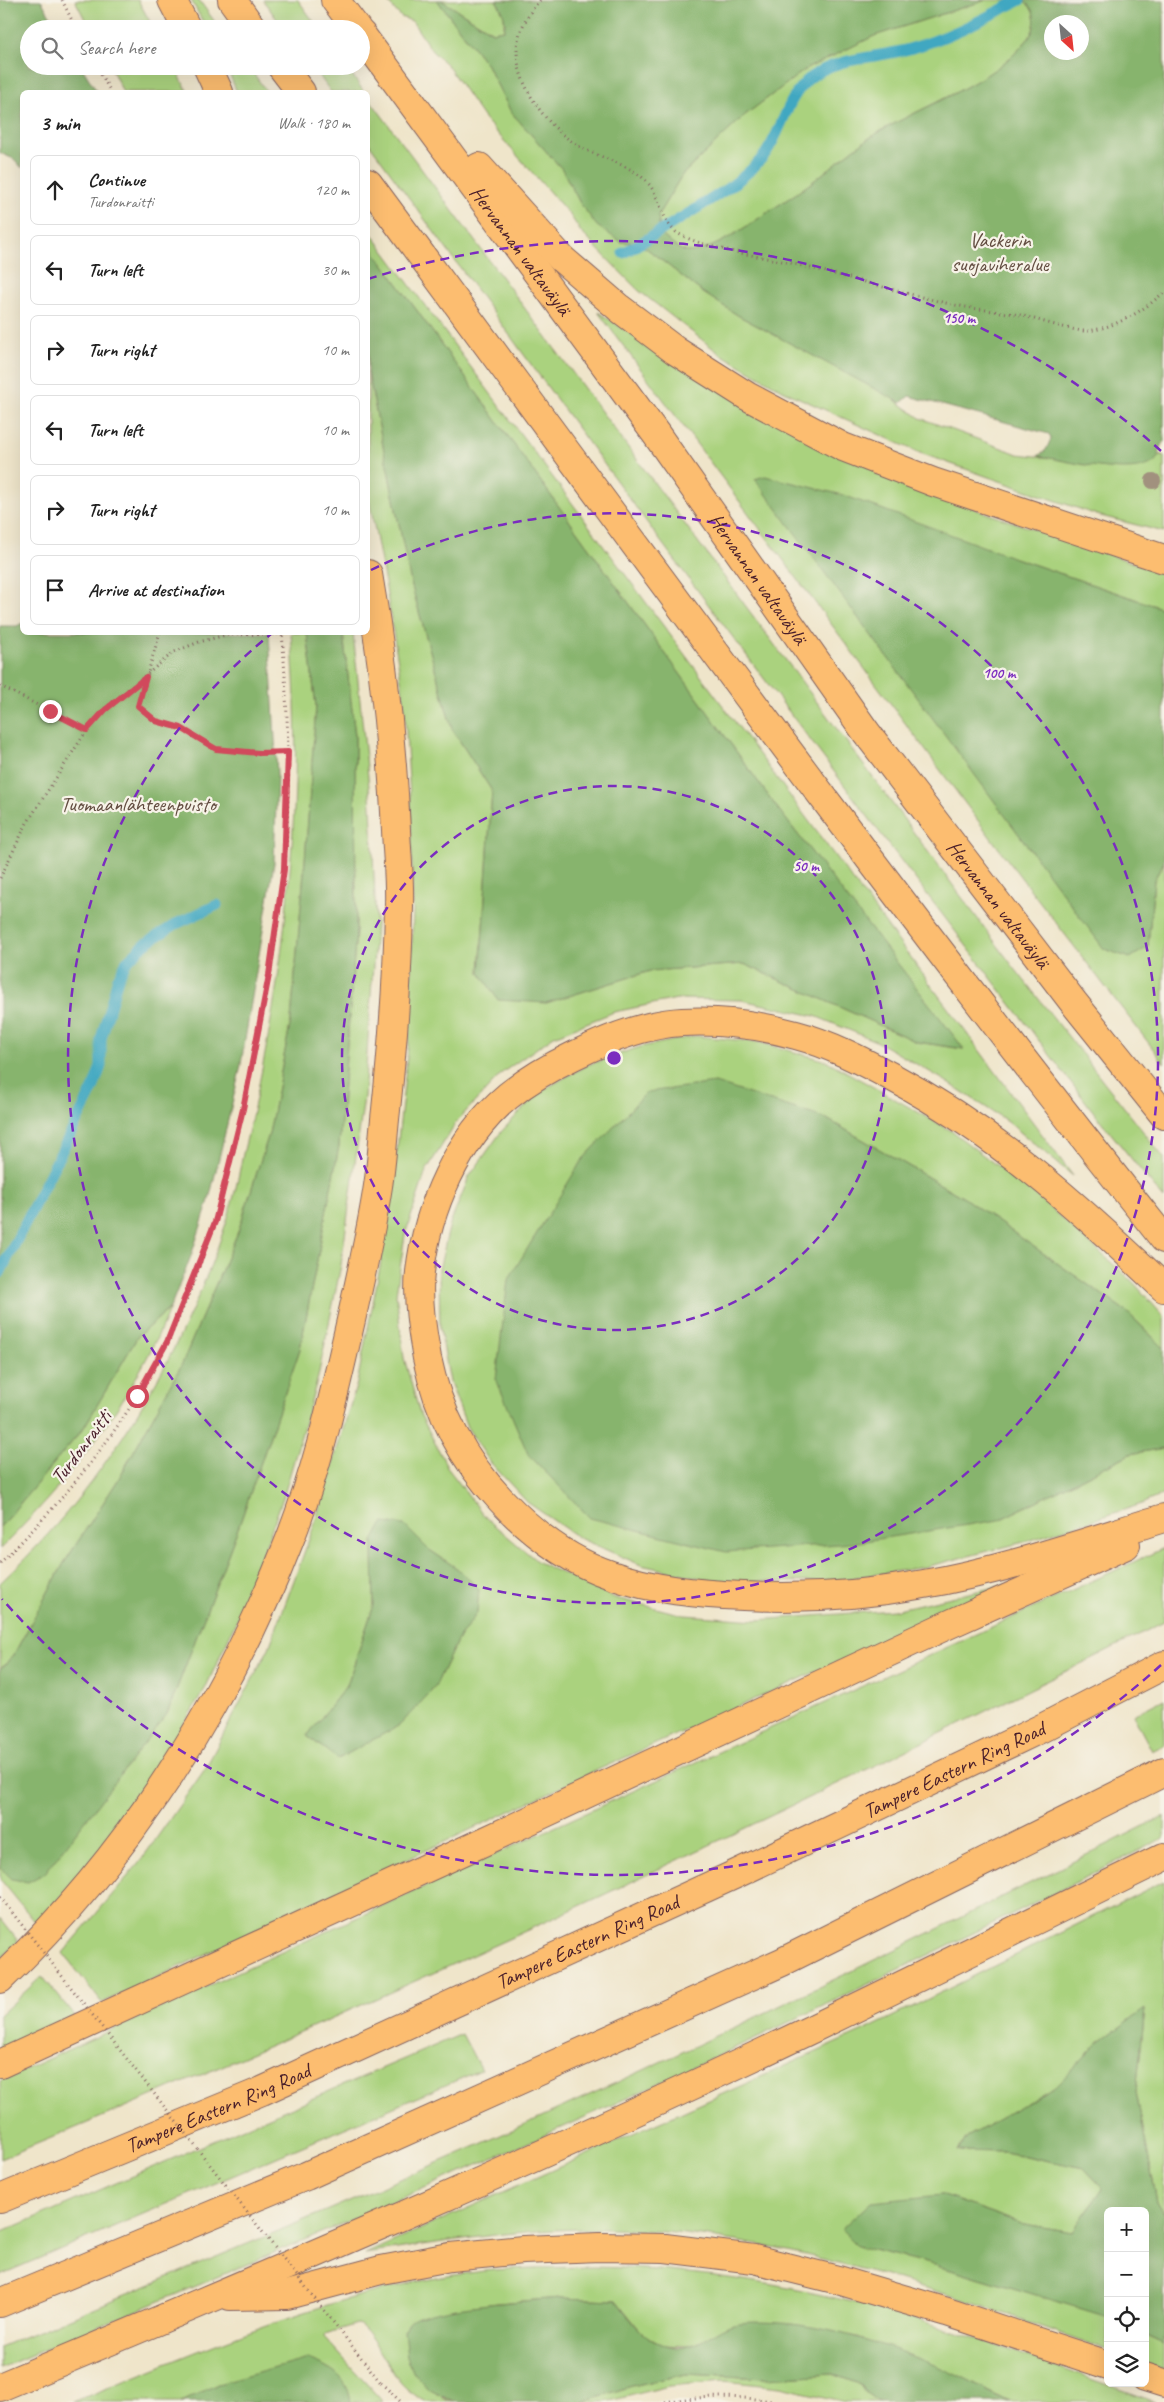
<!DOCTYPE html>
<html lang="en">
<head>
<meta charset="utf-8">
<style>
  :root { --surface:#fff; --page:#f2f2f2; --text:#222; --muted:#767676; --line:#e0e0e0 }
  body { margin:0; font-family:Caveat,sans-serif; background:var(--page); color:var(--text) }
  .controls { position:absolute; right:15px; bottom:15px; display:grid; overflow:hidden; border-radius:8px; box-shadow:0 5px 20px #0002 }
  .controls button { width:45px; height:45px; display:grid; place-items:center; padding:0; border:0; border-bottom:1px solid var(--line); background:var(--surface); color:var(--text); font:25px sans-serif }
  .compass { position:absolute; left:1044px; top:15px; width:45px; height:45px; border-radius:50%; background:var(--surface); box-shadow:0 5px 20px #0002; rotate:153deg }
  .stop { position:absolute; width:15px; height:15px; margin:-11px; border:4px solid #d1495b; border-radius:50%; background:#fff }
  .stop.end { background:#d1495b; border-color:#fff; box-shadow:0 1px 5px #0008 }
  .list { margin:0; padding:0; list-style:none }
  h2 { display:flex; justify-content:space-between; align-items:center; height:65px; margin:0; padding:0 20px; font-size:21px }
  h2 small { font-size:16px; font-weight:400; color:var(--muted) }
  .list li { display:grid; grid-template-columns:32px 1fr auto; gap:15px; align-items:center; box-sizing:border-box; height:70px; margin:0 10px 10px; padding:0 10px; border:1px solid var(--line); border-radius:8px }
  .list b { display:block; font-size:19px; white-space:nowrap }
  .list p { margin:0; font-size:16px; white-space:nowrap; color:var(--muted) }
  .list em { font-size:16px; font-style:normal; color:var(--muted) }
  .icon { flex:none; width:28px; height:28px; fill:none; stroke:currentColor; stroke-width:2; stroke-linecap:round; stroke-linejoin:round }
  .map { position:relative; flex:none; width:1164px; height:2402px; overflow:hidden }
  .search { position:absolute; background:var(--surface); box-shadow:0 5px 20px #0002; left:20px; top:20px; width:350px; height:55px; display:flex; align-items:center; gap:12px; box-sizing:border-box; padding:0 18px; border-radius:28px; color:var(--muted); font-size:19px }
  .panel { position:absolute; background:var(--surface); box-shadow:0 5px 20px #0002; left:20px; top:90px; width:350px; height:545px; border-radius:8px }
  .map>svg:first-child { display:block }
  .green { fill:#aad27e; stroke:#7a7854; fill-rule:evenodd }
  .forest { fill:#87b46d; stroke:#686a4c; fill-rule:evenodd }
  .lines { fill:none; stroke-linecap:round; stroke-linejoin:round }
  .stream { stroke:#41a7c1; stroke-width:11 }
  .highway-casing { stroke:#846463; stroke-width:30 }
  .path { stroke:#846463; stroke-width:3; stroke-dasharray:1 4; stroke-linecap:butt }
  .highway { stroke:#fcbd6f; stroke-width:28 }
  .path-bridge { stroke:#846463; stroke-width:3; stroke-dasharray:1 4; stroke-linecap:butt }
  .tree { fill:#a1917e }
  .route { stroke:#d1495b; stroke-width:6 }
  .ring { fill:none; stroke:#7b2cbf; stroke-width:2.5; stroke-dasharray:9 6 }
  .labels { text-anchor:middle; stroke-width:4.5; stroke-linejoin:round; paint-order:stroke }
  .park-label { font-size:21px; fill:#624c40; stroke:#f7f3e8 }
  .street-label { font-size:21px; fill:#4a1f2b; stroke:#f7f3e8 }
  .centre { fill:#7b2cbf; stroke:#f7f3e8; stroke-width:2.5 }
  .ring-label { font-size:15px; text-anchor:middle; font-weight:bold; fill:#7b2cbf; stroke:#f7f3e8; stroke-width:4.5; stroke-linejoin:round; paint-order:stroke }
</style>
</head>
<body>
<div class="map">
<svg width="1164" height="2402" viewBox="0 0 1164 2402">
  <rect width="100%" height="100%" fill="#f7f3e8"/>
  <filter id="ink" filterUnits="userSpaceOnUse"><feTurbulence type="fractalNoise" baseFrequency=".02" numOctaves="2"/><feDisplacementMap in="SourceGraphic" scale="10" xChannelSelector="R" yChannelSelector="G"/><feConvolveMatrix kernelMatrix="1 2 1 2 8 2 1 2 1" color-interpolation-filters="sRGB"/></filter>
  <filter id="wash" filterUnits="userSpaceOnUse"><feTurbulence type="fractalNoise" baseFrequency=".0096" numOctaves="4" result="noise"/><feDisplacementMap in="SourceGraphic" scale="20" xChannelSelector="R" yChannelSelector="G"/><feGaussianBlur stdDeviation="1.12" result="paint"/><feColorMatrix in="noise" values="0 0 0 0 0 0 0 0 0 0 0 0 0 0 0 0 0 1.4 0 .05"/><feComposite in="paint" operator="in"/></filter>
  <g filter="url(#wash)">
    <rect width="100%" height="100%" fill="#efe5ca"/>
    <path class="green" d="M75 0H138L154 29H90Z
      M191 0H199L220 29H207Z
      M263 0H298L319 29H284Z
      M386 0H437L487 65 511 112 562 169 580 203 621 242 634 243 646 248 702 292 739 316 888 395 920 418 1018 454 1069 460 1089 465 1155 461 1159 454 1164 456V532L1097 515 920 453 786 392 719 353 638 290 581 232 570 215 483 117 447 65 432 51 412 21 401 17Z
      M441 0H496L504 15V30L493 32Z
      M986 0H1023C1037 10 1038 26 1028 39 995 83 915 108 868 139 848 152 831 168 811 183 792 197 772 209 752 223 734 234 713 250 691 252 679 253 668 240 660 233L658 215 682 175 745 115 806 69 874 36Z
      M110 66H174L188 92H123Z
      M226 66H248L267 92H237Z
      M312 66H346L364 92H331Z
      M368 97 1012 965 1164 1158V1199L1096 1115 893 850 662 543 368 142Z
      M368 229 1073 1176 1007 1121 944 1080 878 1042 815 1016 742 1000 677 999 614 1012 554 1036 503 1072 457 1121 426 1171 405 1235 396 1294 404 1358 420 1414 449 1470 486 1518 538 1562 615 1598 684 1615 757 1620 894 1610 1013 1583 593 1772 102 2003 63 1953 139 1863 205 1769 269 1648 314 1526 357 1383 381 1262 397 1150 409 1039 413 912 411 813 404 699 386 588 368 494V372L411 583 452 729 492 791 480 972 546 1003 650 971 744 964 917 1042 963 1049 775 805 368 243ZM404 1525 428 1549 458 1569 477 1613 457 1641 435 1687 400 1724 338 1759 307 1736 347 1685 374 1605 373 1541Z
      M598 312 659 352 977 510 1164 573V609L1012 557 1148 947 1154 880 1164 862V1063L1003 854Z
      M291 633H307L316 706 305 861 291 1020 269 1134 238 1232 182 1364 118 1480 64 1563 14 1654 0 1670V1583C106 1485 185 1351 229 1214 235 1194 239 1174 243 1154 258 1095 269 1036 278 977 294 861 301 749 291 633Z
      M343 633H353L371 806 376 923 364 1097 341 1265 318 1377 284 1495 245 1602 205 1689 150 1779 93 1861 37 1924 0 1879V1867L12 1879 167 1714 240 1523 300 1349 339 1145 356 931 355 736Z
      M696 1036 758 1042 827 1061 950 1130 1037 1196 1133 1282 1164 1317V1348L1127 1312 964 1198 827 1119 999 1520 1130 1454 1164 1448V1494L1139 1505 1028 1541 925 1567 824 1582 714 1581 641 1565 579 1538 527 1502 490 1462 467 1427 450 1382 440 1328 439 1270 450 1224 469 1177 501 1132 538 1093 587 1065 640 1047Z
      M170 1308C133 1400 70 1480 0 1549V1527L83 1429 138 1336Z
      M1164 1548V1622C782 1815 396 1998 0 2159V2081Z
      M1164 1699V1745L1152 1751 1133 1715Z
      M1164 1816V1838C982 1930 799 2019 614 2104 411 2196 206 2282 0 2368V2347C180 2272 361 2198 539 2118 750 2023 957 1920 1164 1816Z
      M1164 1881V2214L1157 2202 1136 2092 1145 2010 1099 2042 1057 2086 967 2137 958 2151 1005 2152 1084 2168 1103 2188 1072 2232 1024 2224 941 2195 857 2246 951 2269 1106 2316 1108 2350C938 2290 764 2226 582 2229 509 2230 437 2243 365 2254L868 2029Z
      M0 1918 18 1941 0 1960Z
      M42 1976 75 2016 0 2051V2015Z
      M462 2034 481 2070 0 2275V2233Z
      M592 2267C725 2269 855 2297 981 2340 1040 2360 1097 2382 1156 2402H1011L946 2371 858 2337 790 2324 726 2327 705 2341 688 2346 663 2345 643 2334 616 2300 561 2298 497 2303 432 2313 443 2398 454 2402C447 2402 434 2402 427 2402 420 2399 407 2390 402 2384 391 2373 368 2325 357 2324L325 2334 324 2337 383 2402H351L218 2384 181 2402H73C201 2350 330 2292 468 2273 509 2267 551 2268 592 2267Z
      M1145 2335 1164 2344V2370L1145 2364Z
      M685 2374 765 2378 833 2374 860 2384 866 2393 879 2402H846L780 2387 724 2381 669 2386 605 2402H581L632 2386Z"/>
    <path class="forest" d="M0 0H41L58 29H29V66H81L97 92H22V168L14 159 0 153Z
      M437 0H441L492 32 504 30C507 19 502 9 496 0H986L874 36 806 69 745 115 682 175 658 215 660 233C668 240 679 253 691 252 713 250 734 234 752 223 772 209 792 197 811 183 831 168 848 152 868 139 915 108 995 83 1028 39 1038 26 1037 10 1023 0H1164V441C1160 447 1160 457 1154 462 1131 479 1065 460 1038 456L1046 450 1051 439 1049 434 909 396 901 403 739 316 702 292 646 248 634 243 621 242 597 226 580 203 562 169 511 112 487 65ZM1052 22H1082V52H1052Z
      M368 243 775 805 964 1049 917 1042 744 964 650 971 546 1003 498 1000 480 973 492 791 452 729 411 583 368 372Z
      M765 476 843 495 1012 557 1164 609V862L1154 880 1148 947 1130 958 1104 949 755 479Z
      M22 623V632L269 633 277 774 274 863 240 1070 208 1204 191 1256 170 1308 138 1336 83 1429 0 1527V626H17Z
      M307 633H343L355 736 356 931 339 1146 300 1349 240 1523 167 1714 45 1873 28 1882 12 1879 0 1867V1670L14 1654 64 1563 118 1480 182 1364 238 1232 269 1134 291 1020 305 861 316 706Z
      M715 1083 827 1119 964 1198 1127 1312 1164 1348V1448L1130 1454 999 1520 852 1543 726 1552 590 1518 528 1454 496 1379 508 1280 582 1160 647 1092Z
      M383 1523 404 1525 428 1549 458 1569 479 1589 477 1613 457 1641 435 1687 400 1725 338 1759 307 1736 347 1685 374 1605 373 1541Z
      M1145 2009 1136 2092 1157 2202 1164 2214V2344L1145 2335V2211H1108V2317L951 2269 857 2246 841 2230 871 2202 941 2195 1024 2224 1072 2232 1103 2188 1084 2168 1005 2152 958 2151 967 2137 1056 2086 1099 2042Z
      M561 2298 616 2300C629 2317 641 2337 662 2344 696 2356 707 2332 733 2324 745 2321 776 2322 790 2324 843 2329 897 2349 946 2370 968 2380 989 2393 1011 2402H879L866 2393 860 2384 833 2374 765 2378 685 2374 632 2386 581 2402H454L428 2389 414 2373 407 2356 404 2331C406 2328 408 2323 411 2321 433 2305 531 2301 561 2298Z
      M308 2359C331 2368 347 2375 351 2402H181L218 2384Z"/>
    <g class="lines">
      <path class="stream" d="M623 253C646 241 668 226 691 212 716 196 743 181 763 157 783 132 785 98 811 77 838 57 878 58 909 49 949 38 983 19 1020 0
        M0 1273 93 1089 101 1066V1039L118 978 127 961 145 944 176 924 217 905"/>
    </g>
  </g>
  <g filter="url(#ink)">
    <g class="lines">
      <defs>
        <g id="highway">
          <path d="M172 0 187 29"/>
          <path d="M232 0 253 29"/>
          <path d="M335 0 357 29"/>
          <path id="s1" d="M361 34 656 434 866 732 1074 1003 1164 1115"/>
          <path d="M207 66 219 92"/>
          <path d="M281 66 301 92"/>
          <path d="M479 167 562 259 619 308 676 351 747 396 843 447 933 482 1164 559"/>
          <path d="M368 183C630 537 889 894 1164 1239"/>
          <path d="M1164 1288C1079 1207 997 1133 892 1077 862 1061 830 1044 796 1035 760 1025 720 1020 682 1022 644 1024 607 1039 573 1056 550 1067 528 1080 508 1096 458 1138 427 1208 420 1272 417 1300 422 1330 427 1358 438 1412 463 1460 501 1500 531 1532 569 1561 611 1575 653 1590 698 1594 743 1596 803 1599 865 1595 924 1584 1006 1570 1085 1542 1164 1518"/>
          <path d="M0 1979C129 1857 226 1704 290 1539 315 1475 331 1408 346 1342 358 1290 370 1238 378 1186 382 1161 383 1135 386 1110 393 1042 398 974 399 906 400 881 397 855 396 830 392 744 383 659 368 574"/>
          <path d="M0 2064 494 1837 941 1628 1126 1545"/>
          <path id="s2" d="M0 2199 262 2091 736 1874 1042 1728 1164 1665"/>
          <path d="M230 2296 287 2295 381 2270 450 2257 523 2250 600 2247 665 2248 754 2259 838 2280 947 2312 1108 2365"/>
          <path d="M0 2303 306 2176 782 1962 1164 1772"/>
          <path d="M1145 2377 1164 2383"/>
          <path d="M0 2387C273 2273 545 2157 812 2029 929 1973 1047 1914 1164 1857"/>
        </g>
      </defs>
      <use href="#highway" class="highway-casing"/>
      <path class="path" d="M62 0 76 29
        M540 0C529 13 518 30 517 48 516 84 545 124 574 143 596 158 624 161 644 179 661 193 660 223 679 234 706 249 755 255 786 262 841 275 895 291 950 304 973 309 997 311 1020 315 1036 319 1074 332 1088 331 1116 327 1144 311 1164 292
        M96 66 111 92
        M160 632 138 706 155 721 181 728 216 749 259 753 288 752
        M0 686 87 730
        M0 878 27 823 87 730 105 709 174 652 199 642 226 635 282 634
        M0 1563C65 1500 126 1425 167 1343 209 1257 233 1162 251 1069 264 1003 278 936 284 870 291 791 288 711 282 632
        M381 2383 401 2402
        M665 2402C703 2395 740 2396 778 2402"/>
      <use href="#highway" class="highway"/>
      <path class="path-bridge" d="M0 1897 381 2383"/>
    </g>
    <circle class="tree" cx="1153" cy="481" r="8"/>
  </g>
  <g class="lines" filter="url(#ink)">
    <path class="route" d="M50 711 87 730 105 710 146 677 138 706 156 721 181 728 216 749 259 753 288 752 284 869 269 975 243 1109 215 1222 167 1342 137 1396"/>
  </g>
  <g class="ring">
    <circle cx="614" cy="1058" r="272"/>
    <path d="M371 570A545 545 0 1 1 271 634"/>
    <path d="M1161 1665A817 817 0 0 1 2 1599M368 279A817 817 0 0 1 1161 451"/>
  </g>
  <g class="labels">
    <g class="park-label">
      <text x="1000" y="247">Vackerin<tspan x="1000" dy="24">suojaviheralue</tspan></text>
      <text x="138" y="811">Tuomaanlähteenpuisto</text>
    </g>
    <g class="street-label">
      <text dy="7" stroke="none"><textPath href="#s1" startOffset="269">Hervannan valtaväylä</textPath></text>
      <text dy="7" stroke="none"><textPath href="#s1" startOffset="674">Hervannan valtaväylä</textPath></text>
      <text dy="7" stroke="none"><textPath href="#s1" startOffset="1079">Hervannan valtaväylä</textPath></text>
      <text transform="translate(81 1447) rotate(-53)" y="7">Turdonraitti</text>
      <text dy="7" stroke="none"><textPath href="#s2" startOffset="1046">Tampere Eastern Ring Road</textPath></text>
      <text dy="7" stroke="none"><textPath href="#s2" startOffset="641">Tampere Eastern Ring Road</textPath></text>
      <text dy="7" stroke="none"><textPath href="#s2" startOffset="236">Tampere Eastern Ring Road</textPath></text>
    </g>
  </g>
  <circle cx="614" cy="1058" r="8" class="centre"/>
  <g class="ring-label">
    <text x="959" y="323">150 m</text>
    <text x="999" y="678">100 m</text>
    <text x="806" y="871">50 m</text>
  </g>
</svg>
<div class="controls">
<button>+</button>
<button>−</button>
<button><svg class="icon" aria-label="locate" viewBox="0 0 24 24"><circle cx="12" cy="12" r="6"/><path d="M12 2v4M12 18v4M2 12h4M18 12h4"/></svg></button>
<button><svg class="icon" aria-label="layers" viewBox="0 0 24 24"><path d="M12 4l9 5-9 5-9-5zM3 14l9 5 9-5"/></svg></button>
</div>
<svg class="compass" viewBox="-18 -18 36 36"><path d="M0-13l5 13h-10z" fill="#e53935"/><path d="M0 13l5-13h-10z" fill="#767676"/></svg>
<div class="stop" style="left:137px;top:1396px"></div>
<div class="stop end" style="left:50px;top:711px"></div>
<div class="search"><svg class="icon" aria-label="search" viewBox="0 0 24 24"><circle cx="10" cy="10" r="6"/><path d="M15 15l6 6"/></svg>Search here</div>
<section class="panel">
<h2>3 min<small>Walk · 180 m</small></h2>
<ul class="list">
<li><svg class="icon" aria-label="ahead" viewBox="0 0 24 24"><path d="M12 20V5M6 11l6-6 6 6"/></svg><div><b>Continue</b><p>Turdonraitti</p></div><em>120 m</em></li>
<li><svg class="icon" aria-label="left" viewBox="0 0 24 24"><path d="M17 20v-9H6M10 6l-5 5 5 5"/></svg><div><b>Turn left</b></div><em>30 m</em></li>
<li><svg class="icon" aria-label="right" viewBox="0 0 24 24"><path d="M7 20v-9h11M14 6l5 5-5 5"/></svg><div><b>Turn right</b></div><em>10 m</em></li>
<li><svg class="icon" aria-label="left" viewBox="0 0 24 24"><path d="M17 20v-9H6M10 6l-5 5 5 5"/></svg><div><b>Turn left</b></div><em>10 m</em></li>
<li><svg class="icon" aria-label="right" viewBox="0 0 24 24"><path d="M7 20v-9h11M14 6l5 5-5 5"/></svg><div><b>Turn right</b></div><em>10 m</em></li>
<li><svg class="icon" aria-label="arrive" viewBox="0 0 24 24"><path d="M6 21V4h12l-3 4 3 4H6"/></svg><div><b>Arrive at destination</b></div></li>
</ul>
</section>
</div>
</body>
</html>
